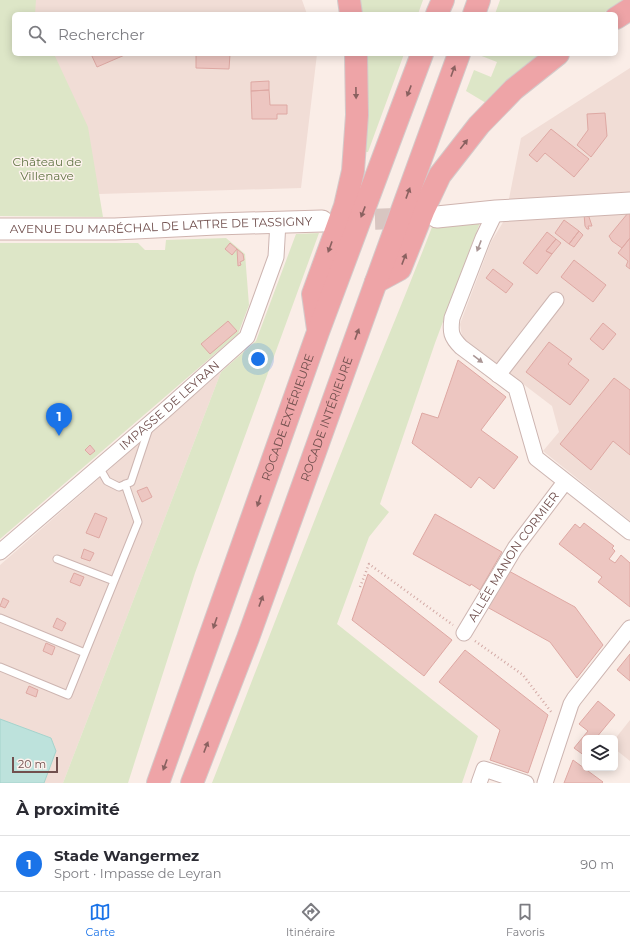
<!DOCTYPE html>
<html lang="fr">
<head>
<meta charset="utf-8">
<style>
  :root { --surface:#fff; --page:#f2f2f3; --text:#2b2b33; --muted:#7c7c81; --line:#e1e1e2; --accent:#1a73e8 }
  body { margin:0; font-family:Montserrat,sans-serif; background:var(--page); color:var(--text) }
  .controls { position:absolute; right:12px; bottom:12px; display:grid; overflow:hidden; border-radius:6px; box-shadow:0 2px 10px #0003 }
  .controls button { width:36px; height:36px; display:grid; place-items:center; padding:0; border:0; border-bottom:1px solid var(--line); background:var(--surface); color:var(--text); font:20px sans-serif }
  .scale { position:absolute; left:12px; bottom:10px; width:46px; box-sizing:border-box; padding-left:4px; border:2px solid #71504e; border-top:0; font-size:11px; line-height:14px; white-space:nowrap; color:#71504e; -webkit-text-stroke:3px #fdf2ed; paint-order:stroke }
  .you { position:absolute; left:258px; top:359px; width:14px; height:14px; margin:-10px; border:3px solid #fff; border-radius:50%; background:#1a73e8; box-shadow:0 0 0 6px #1a73e833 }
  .badge { display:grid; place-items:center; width:26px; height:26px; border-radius:50%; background:var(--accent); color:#fff; font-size:13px; font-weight:700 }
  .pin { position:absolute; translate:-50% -33px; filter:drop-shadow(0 1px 2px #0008) }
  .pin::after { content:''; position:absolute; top:21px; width:14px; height:12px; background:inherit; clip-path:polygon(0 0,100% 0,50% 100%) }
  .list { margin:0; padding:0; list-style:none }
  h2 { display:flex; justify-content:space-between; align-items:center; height:52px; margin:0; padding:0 16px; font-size:17px }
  h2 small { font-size:13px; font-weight:400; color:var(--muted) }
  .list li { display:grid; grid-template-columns:26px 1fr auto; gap:12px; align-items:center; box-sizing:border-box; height:56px; padding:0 16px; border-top:1px solid var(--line) }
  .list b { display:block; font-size:15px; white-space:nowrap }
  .list p { margin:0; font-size:13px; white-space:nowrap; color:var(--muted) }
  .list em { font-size:13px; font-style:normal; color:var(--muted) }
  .icon { flex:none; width:22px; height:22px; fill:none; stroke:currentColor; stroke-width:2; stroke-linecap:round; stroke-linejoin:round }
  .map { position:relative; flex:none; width:630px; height:783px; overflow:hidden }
  .search { position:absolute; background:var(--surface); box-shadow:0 2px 10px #0003; left:12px; right:12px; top:12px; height:44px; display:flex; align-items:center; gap:10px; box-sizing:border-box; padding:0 14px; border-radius:6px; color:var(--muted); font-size:15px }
  .sheet { height:108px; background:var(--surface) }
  nav { display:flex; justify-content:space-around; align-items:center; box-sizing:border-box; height:56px; border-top:1px solid var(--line); background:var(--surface); font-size:11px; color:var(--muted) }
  nav a { display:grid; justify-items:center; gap:2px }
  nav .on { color:var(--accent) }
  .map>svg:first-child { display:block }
  .residential { fill:#f1ddd6 }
  .green { fill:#dde6c7 }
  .water { fill:#bde2dc; stroke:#a5d3cc }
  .building { fill:#edc6c1; stroke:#dea8a3 }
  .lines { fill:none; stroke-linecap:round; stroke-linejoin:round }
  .secondary-tunnel { stroke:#d8c6c1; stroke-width:21; stroke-dasharray:21 10; stroke-linecap:butt }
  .lane-casing { stroke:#cdb5b1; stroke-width:9 }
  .street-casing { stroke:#cdb5b1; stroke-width:17 }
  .secondary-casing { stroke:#cfb4af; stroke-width:23 }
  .highway-casing { stroke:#d4caca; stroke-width:24 }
  .path { stroke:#d2a9a5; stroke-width:2.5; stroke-dasharray:1 3; stroke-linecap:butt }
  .lane { stroke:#fff; stroke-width:7 }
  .street { stroke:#fff; stroke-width:15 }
  .secondary { stroke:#fff; stroke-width:21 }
  .highway { stroke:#eea4a7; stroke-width:22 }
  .oneway { fill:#8a6160 }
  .oneway2 { fill:#aa9695 }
  .labels { text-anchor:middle; stroke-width:3; stroke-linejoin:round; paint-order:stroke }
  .park-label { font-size:12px; fill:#637647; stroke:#fdf2ed }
  .street-label { font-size:12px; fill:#71504e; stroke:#fdf2ed }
</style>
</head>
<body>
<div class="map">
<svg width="630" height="783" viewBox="0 0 630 783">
  <rect width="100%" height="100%" fill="#faede7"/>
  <path class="residential" d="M0 0H302L307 14H14V54H317L301 188 0 197Z
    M630 68V521L543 451 559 432 552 406 469 343 463 338 461 331 460 324 491 242 505 219 521 138Z
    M221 372 63 783H0V565Z
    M630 720V761L615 749V739Z"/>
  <path class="green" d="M0 0H36L35 14H14V54H54L88 127 103 217 0 216Z
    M359 0H423L418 14H361Z
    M500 0H623L602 14H495Z
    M365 54H404L368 152H364Z
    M480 54H539L505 82 486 103 466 91 474 70 491 77 497 62 479 55Z
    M481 220 435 343 380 504 389 512 369 537 337 624 478 736 462 783H212C258 666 303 548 350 431 377 363 406 295 432 227Z
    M319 233 195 573 128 783H63L221 372 256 341 296 234Z
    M226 238 245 254 249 305 238 334 0 539V243H138L145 250H165L166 240Z"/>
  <path class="water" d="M0 719 51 738 56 751 44 783H0Z"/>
  <path class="building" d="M91 54H127L97 67Z
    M196 54H230L229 69 196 68Z
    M269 81V90L251 91V82Z
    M269 90 270 105H287V114H277V119H252L251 91Z
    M605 113 607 136 591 157 577 145 588 130 587 114Z
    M551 129 589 159 574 177 545 153 537 162 529 155Z
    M628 213H630V238L622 248 612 241 609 236Z
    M584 214H588L592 226H588L589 229H587L585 226Z
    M564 220 579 231 569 244 555 233Z
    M579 231 583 235 574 247 569 244Z
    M547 232 556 239 546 251 552 254 537 274 523 263Z
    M630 238V269L626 266 628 261 618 253Z
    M556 239 561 243 552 254 546 251Z
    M230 243 237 249 232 255 225 249Z
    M237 249 243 254 244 260 240 262 241 265 238 266Z
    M574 260 606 285 593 302 561 277Z
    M493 269 513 284 506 293 486 278Z
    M228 321 237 331 210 354 201 344Z
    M603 323 616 334 603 350 590 339Z
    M549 342 572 359 568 364 589 380 570 405 526 372Z
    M458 360 506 397 481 430 518 457 494 489 479 477 471 488 412 443 422 413 438 418Z
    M614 378 630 390V455L613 441 591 470 560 444Z
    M90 445 95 451 90 455 85 450Z
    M147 487 152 497 142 502 137 491Z
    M95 513 107 518 99 538 86 533Z
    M435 514 502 552 480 590 471 584 470 586 413 554Z
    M584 523 614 546 612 548 615 551 609 559 615 563 621 555 630 563V607L598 582 602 577 559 544 575 524 580 528Z
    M84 549 94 553 90 561 81 558Z
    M507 570 575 607 603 645 577 678 550 642 487 607Z
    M74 573 84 577 80 586 70 582Z
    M368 574 452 640 424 676 352 620Z
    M3 598 9 601 5 608 0 606Z
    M57 618 66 623 62 631 53 627Z
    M46 643 55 647 52 655 43 651Z
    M465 650 548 715 528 773 490 760 500 730 439 682Z
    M630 654V681L617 670Z
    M29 686 38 690 36 697 26 693Z
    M598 701 615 715 596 738H585V756L574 748 588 731 579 724Z
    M573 760 603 782 602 783H564Z"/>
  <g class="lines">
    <path class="secondary-tunnel" d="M344 220 416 218"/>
    <defs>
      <path id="lane" d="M99 467 107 481 119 487 131 482 149 428
        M57 559 114 581
        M0 618 85 653
        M0 667 68 695 138 522 125 484"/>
      <g id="street">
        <path d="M496 211 483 238 452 318C450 332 451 337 461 347L516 388 536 458 630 532"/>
        <path d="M498 375 556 300"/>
        <path id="s1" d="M0 552 163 412 247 337 276 257 278 222"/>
        <path id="s2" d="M464 633 515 548 565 482"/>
        <path d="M479 783 484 769 526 783"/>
        <path d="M545 783 571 704 574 699 630 628"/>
      </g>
      <g id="secondary">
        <path d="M437 217 496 211 630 203"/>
        <path id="s3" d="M0 229H115L216 224 322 221"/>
      </g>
      <g id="highway">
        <path d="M349 0 351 14"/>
        <path d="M437 14 443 0"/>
        <path d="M474 14 479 0"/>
        <path d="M616 18 630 9"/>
        <path d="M376 282 400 269 424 209 440 175 479 125 514 89 558 54"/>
        <path d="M318 329 313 294 345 206 353 171 357 115 356 54"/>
        <path id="s4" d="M158 783 318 332 422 54"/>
        <path id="s5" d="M192 783 248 638 376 282 459 54"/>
      </g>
    </defs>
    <use href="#lane" class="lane-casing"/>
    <use href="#street" class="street-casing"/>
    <use href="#secondary" class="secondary-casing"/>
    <use href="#highway" class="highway-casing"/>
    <path class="path" d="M360 587 369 564 453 625
      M475 641 523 675 552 713"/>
    <use href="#lane" class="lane"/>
    <use href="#street" class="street"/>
    <use href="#secondary" class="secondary"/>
    <use href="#highway" class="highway"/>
  </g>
  <defs><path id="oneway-solid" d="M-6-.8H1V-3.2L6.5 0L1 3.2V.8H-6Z"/></defs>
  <g class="oneway">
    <use href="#oneway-solid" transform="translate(453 71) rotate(-70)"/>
    <use href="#oneway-solid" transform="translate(409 91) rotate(111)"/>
    <use href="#oneway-solid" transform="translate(356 93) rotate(89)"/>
    <use href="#oneway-solid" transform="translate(464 144) rotate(-52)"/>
    <use href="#oneway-solid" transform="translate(408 193) rotate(-70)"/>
    <use href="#oneway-solid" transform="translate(363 212) rotate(111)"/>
    <use href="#oneway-solid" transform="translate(330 247) rotate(110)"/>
    <use href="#oneway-solid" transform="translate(404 259) rotate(-69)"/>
    <use href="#oneway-solid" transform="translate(357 334) rotate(-70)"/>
    <use href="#oneway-solid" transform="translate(259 501) rotate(109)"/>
    <use href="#oneway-solid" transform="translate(261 601) rotate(-70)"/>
    <use href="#oneway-solid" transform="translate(215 623) rotate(109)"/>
    <use href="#oneway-solid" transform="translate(206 747) rotate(-69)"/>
    <use href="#oneway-solid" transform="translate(165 765) rotate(110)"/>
  </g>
  <g class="oneway2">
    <use href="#oneway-solid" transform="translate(479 246) rotate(111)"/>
    <use href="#oneway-solid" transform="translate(478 359) rotate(37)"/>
  </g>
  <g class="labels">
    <g class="park-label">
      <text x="47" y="166">Château de<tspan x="47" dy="14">Villenave</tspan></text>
    </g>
    <g class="street-label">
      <text dy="4" stroke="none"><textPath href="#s3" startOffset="161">AVENUE DU MARÉCHAL DE LATTRE DE TASSIGNY</textPath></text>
      <text dy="4" stroke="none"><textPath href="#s1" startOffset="224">IMPASSE DE LEYRAN</textPath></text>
      <text dy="4" stroke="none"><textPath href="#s4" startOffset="388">ROCADE EXTÉRIEURE</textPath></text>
      <text dy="4" stroke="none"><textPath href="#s5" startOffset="388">ROCADE INTÉRIEURE</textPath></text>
      <text dy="4" stroke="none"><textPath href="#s2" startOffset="91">ALLÉE MANON CORMIER</textPath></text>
    </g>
  </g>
</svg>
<div class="controls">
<button><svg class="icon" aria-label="layers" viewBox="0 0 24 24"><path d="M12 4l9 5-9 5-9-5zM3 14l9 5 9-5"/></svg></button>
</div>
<div class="scale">20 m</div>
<div class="you"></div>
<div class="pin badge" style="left:59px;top:436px">1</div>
<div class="search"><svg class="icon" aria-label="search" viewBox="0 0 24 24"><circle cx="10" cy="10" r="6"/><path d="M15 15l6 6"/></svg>Rechercher</div>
</div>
<section class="sheet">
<h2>À proximité<small></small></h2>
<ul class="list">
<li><span class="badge">1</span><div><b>Stade Wangermez</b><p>Sport · Impasse de Leyran</p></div><em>90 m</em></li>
</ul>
</section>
<nav>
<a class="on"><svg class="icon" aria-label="map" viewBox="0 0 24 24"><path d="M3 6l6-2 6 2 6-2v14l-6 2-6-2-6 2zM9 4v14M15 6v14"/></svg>Carte</a>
<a><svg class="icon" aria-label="directions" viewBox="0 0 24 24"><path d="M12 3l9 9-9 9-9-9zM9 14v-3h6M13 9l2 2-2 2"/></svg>Itinéraire</a>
<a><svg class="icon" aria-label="saved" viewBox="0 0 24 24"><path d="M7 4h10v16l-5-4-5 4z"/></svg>Favoris</a>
</nav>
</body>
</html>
